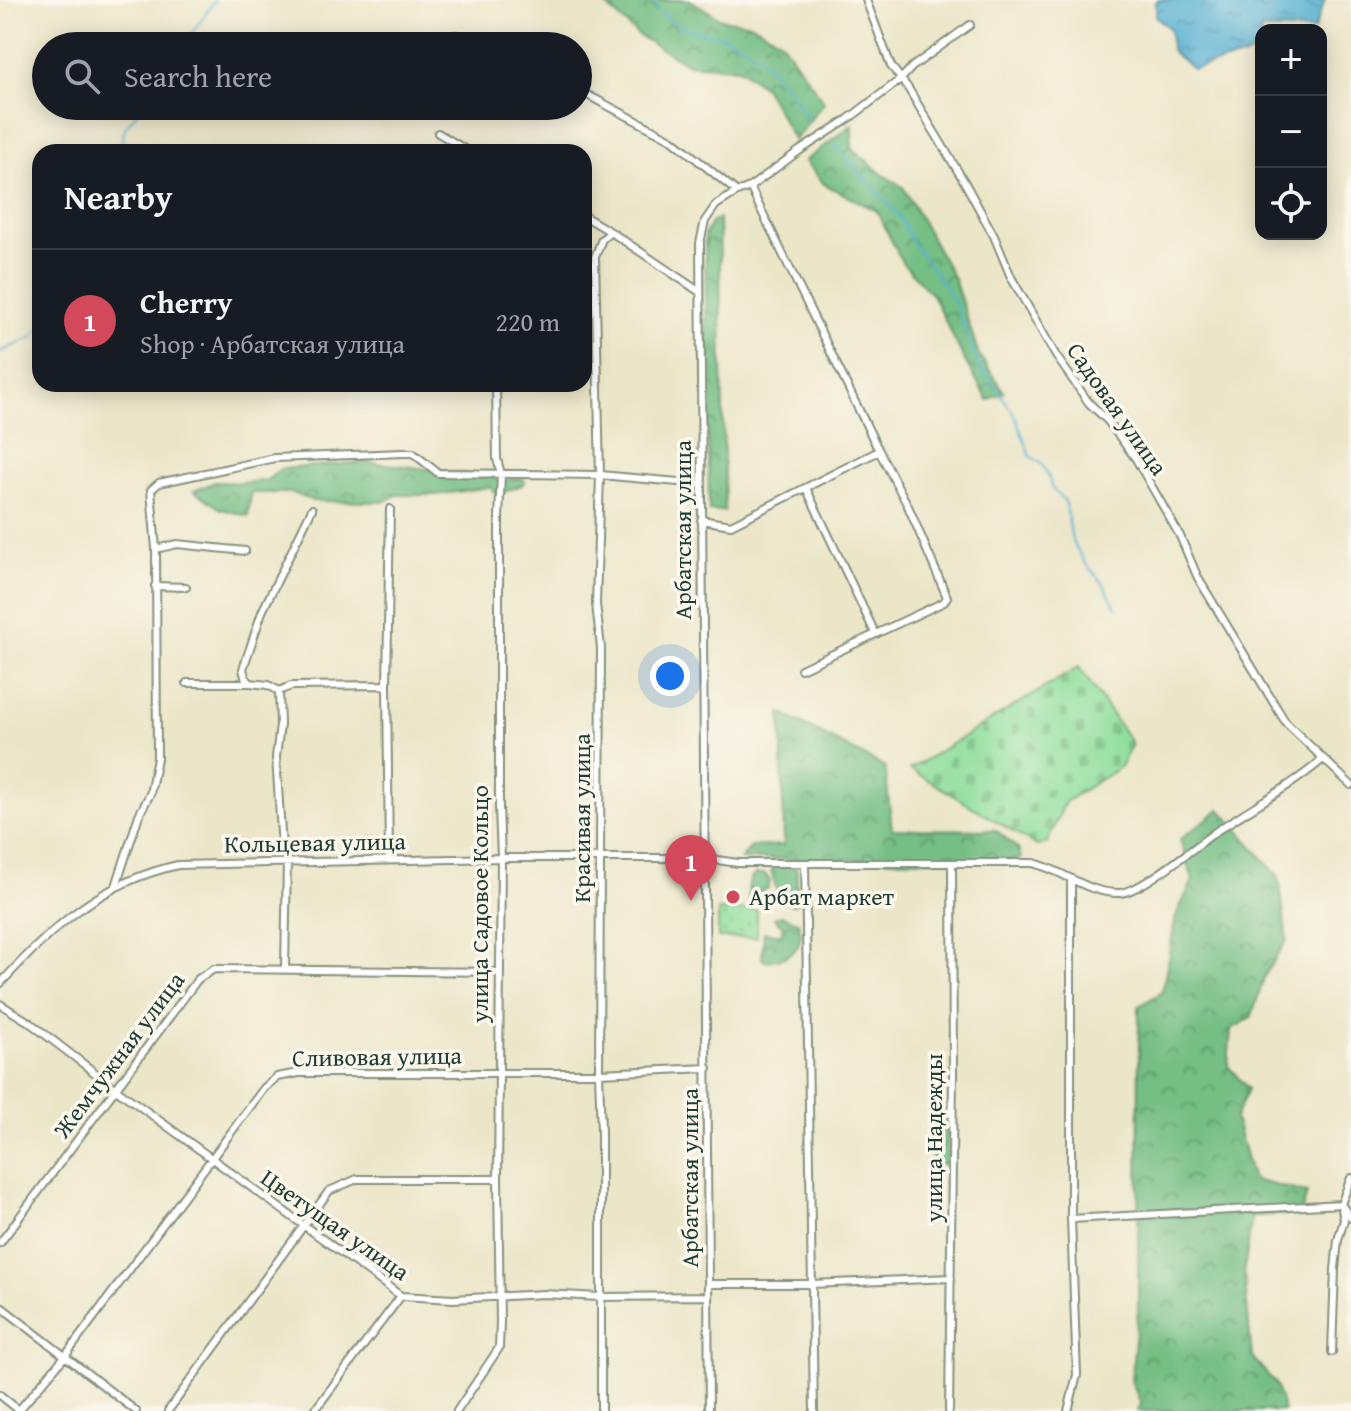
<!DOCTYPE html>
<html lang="en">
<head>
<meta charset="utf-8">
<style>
  :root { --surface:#171b24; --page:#20242c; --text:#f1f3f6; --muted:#9ea1a6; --line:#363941; --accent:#d1495b }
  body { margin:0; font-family:"Gentium Book Plus",serif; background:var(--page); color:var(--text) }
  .controls { position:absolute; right:24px; top:24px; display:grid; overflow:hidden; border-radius:16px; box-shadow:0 4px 20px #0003 }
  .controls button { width:72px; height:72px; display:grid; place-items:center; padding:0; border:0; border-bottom:2px solid var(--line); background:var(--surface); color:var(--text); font:40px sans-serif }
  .you { position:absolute; left:670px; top:676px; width:28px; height:28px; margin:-20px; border:6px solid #fff; border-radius:50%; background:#1a73e8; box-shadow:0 0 0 12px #1a73e833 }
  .badge { display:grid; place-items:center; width:52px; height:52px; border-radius:50%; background:var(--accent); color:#fff; font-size:26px; font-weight:700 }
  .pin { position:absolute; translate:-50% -66px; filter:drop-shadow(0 2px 4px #0008) }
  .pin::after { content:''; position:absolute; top:42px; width:28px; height:24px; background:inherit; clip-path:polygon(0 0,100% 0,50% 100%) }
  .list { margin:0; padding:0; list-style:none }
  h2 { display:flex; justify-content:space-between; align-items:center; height:104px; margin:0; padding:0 32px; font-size:34px }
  h2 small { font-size:26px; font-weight:400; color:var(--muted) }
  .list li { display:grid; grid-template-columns:52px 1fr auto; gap:24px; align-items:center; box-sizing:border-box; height:144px; padding:0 32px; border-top:2px solid var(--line) }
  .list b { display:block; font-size:30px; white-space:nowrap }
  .list p { margin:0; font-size:26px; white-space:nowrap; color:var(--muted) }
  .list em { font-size:26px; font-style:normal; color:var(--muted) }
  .icon { flex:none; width:44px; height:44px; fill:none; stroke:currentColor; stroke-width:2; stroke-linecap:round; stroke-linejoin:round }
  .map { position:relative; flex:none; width:1351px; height:1411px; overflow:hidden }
  .search { position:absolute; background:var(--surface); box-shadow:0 4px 20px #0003; left:32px; top:32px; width:560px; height:88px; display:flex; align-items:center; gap:20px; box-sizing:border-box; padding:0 28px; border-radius:44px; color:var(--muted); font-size:30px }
  .panel { position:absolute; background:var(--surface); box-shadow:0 4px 20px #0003; left:32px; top:144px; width:560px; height:248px; border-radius:24px }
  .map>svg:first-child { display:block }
  .forest { fill:url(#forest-crowns); stroke:#4a7e5c; stroke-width:2 }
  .cemetery { fill:url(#cemetery-stones); stroke:#588e68; stroke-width:2 }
  .park { fill:url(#park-dots); stroke:#588e68; stroke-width:2 }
  .water { fill:url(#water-ripples); stroke:#3a7784; stroke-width:2 }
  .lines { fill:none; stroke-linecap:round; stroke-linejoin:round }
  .stream { stroke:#56b1d3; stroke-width:2 }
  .minor-casing { stroke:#86927e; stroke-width:10 }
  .minor { stroke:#fff; stroke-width:6 }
  .poi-dot { fill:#d1495b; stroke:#fbf7ec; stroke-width:3 }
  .labels { text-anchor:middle; stroke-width:7; stroke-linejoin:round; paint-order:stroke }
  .street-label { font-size:24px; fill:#1f3d34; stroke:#fbf7ec }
  .poi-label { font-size:24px; fill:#1f3d34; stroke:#fbf7ec; text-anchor:start }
</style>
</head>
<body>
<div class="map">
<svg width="1351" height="1411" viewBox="0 0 1351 1411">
  <defs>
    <pattern id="forest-crowns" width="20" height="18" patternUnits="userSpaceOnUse" patternTransform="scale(2)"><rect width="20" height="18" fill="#74be84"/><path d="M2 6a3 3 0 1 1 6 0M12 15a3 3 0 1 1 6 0" fill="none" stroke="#5f9c6d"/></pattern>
    <pattern id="cemetery-stones" width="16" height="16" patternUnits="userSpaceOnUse" patternTransform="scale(2)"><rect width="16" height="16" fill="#91df9d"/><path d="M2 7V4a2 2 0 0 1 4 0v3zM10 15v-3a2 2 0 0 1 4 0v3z" fill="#7dc088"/></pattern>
    <pattern id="park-dots" width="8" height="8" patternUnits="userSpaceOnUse" patternTransform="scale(2)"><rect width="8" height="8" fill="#91df9d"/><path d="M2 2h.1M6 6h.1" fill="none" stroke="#7dc088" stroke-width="1.8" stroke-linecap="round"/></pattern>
    <pattern id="water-ripples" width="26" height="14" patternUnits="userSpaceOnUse" patternTransform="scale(2)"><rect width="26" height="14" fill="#56b1d3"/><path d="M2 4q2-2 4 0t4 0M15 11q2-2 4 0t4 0" fill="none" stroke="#4791ac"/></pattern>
  </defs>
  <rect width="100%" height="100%" fill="#fbf7ec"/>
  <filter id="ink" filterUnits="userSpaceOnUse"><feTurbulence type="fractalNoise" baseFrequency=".0125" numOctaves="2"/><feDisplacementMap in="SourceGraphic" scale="16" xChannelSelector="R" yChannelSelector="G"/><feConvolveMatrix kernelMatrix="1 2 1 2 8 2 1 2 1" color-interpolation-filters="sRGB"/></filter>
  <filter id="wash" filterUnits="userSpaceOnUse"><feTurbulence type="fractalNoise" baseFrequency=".006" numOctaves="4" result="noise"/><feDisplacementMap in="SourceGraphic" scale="32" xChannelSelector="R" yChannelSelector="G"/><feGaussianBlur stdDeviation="1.8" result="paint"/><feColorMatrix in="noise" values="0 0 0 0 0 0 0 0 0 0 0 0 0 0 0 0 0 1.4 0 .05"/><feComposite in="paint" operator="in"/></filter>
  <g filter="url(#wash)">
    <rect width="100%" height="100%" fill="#ece6c9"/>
    <path class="forest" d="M600 0H690L721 19 752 24 781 41 824 102 794 141 765 88 739 68 688 64 639 36Z
      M852 125V148L882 174 903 187 954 279 979 355 1004 392 988 400 965 361 933 296 902 262 877 211 824 184 805 161Z
      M719 218 725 511H709L705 234 711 223Z
      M364 462C407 465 448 473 491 476L495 479H524L525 482 522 485 497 495 490 487 435 495H396L383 502 313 501 293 493H251L248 516 221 509 194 491 215 482 242 483 267 480 281 469Z
      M781 713 885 767 892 829 996 830 1018 849 1021 858 1017 860 741 859 751 847 784 845Z
      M1220 809 1279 877 1287 940 1265 975 1251 1018 1231 1029 1228 1066 1248 1089 1235 1118 1253 1180 1307 1193 1301 1213 1252 1217 1244 1271 1252 1357 1275 1383 1284 1411H1137L1141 1404 1131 1380 1138 1310 1139 1006 1162 992 1176 916 1193 880 1180 839Z
      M789 866 796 868 797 872V902L793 905 780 901 771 871 777 867Z
      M756 874H765L770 881 768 888 760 892 759 901 753 902 749 900C748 889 747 880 756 874Z
      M781 915 799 923C806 950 789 959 765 961L762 958 764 932 781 935 783 926 774 918Z
      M937 1131 948 1133 947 1163 940 1165 935 1163 929 1150 930 1135Z"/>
    <path class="cemetery" d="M1079 667 1132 744 1120 767 1065 802 1047 843 1037 846 910 769Z"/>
    <path class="park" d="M718 910H757V937L718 938Z"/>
    <path class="water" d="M1158 0H1325L1314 30H1261V49L1242 57 1193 69 1171 51 1170 29 1156 17V2Z"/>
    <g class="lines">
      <path class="stream" d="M651 0C680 42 707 25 743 45 772 63 789 91 809 119
        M178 46 195 29 215 0
        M835 145 899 216 913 243 939 278 955 303 980 369 991 380 1014 414 1031 457C1043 461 1050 478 1052 489L1065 501 1072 540 1085 563 1103 583 1116 607
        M119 152 125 128 142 106
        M0 352 33 337 40 327"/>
    </g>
  </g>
  <g filter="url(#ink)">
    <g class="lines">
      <defs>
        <path id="minor" d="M866 0 891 66 908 88 965 183 994 236 1011 277 1056 356 1089 403 1107 420 1136 459 1180 536 1198 578 1286 723 1351 785
          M456 35 482 46
          M578 90 673 140 737 192
          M438 133 470 152
          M750 187 879 451 908 506 947 597 944 602 801 669
          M584 216 611 232 700 292
          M806 488 875 633
          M701 520 731 525 879 451
          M156 549 151 490 159 483 275 458 403 453H413L438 473 600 475 701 484
          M155 586 186 587
          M187 683H250
          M279 691 291 686 387 685
          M389 859 387 685 390 509
          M805 863 814 1411
          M116 886 139 815 150 794 157 758 156 549 177 544 245 551
          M285 968 287 861 282 848 276 757 280 725 279 691 268 685 250 683 245 677 243 669 262 612 312 509
          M0 984C52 927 101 882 178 865L501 858H703L738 863H1033C1064 870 1085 893 1119 893 1141 893 1200 842 1221 828 1255 805 1292 786 1323 759
          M0 1004 29 1022 116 1089 401 1296 453 1299 544 1294 600 1297 707 1296
          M1343 1207 1351 1218
          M1071 1219 1341 1204
          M0 1243 198 979 214 969 500 972
          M708 1284H811L951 1278
          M0 1306 136 1411
          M1332 1352 1335 1269 1338 1240 1344 1220 1341 1204 1351 1178
          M0 1395 20 1411
          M19 1410 66 1355 264 1088 277 1077 299 1073H599L708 1068
          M168 1411 329 1191 357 1179H498
          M314 1411 401 1296
          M457 1411 499 1348 500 1322 498 1179 501 858 499 807V518L501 474 497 459 496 384
          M601 1411V1132L599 1073 601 648 596 604 600 475 595 257 602 239 611 232
          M709 1411 700 243 705 221 716 205 737 192 750 187 799 151 847 120 901 79 912 67 970 25
          M949 1411 953 1076 952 864
          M1068 1411 1077 1375 1071 1219V880"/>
      </defs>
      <use href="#minor" class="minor-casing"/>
      <use href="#minor" class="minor"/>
    </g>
  </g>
  <circle class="poi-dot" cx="733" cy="897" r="8"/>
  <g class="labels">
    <g class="street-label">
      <text transform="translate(1117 409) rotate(55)" y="8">Садовая улица</text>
      <text transform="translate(683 530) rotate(-90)" y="8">Арбатская улица</text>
      <text transform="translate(582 818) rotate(-90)" y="8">Красивая улица</text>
      <text transform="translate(315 843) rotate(-1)" y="8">Кольцевая улица</text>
      <text transform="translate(480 904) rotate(-90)" y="8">улица Садовое Кольцо</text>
      <text transform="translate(119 1055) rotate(-53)" y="8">Жемчужная улица</text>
      <text transform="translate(377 1057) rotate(-1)" y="8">Сливовая улица</text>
      <text transform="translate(934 1138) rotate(-90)" y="8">улица Надежды</text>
      <text transform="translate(690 1178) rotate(-90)" y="8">Арбатская улица</text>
      <text transform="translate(335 1225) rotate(35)" y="8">Цветущая улица</text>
    </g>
    <g class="poi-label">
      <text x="749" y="905">Арбат маркет</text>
    </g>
  </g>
</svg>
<div class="controls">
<button>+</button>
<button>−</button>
<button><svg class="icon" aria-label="locate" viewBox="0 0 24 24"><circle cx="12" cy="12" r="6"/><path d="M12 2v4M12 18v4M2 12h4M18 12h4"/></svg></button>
</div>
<div class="you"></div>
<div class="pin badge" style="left:691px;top:901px">1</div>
<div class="search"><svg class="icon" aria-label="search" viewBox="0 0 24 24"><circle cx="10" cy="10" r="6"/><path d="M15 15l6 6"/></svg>Search here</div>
<section class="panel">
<h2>Nearby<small></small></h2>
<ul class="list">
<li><span class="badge">1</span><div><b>Cherry</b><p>Shop · Арбатская улица</p></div><em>220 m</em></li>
</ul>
</section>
</div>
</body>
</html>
